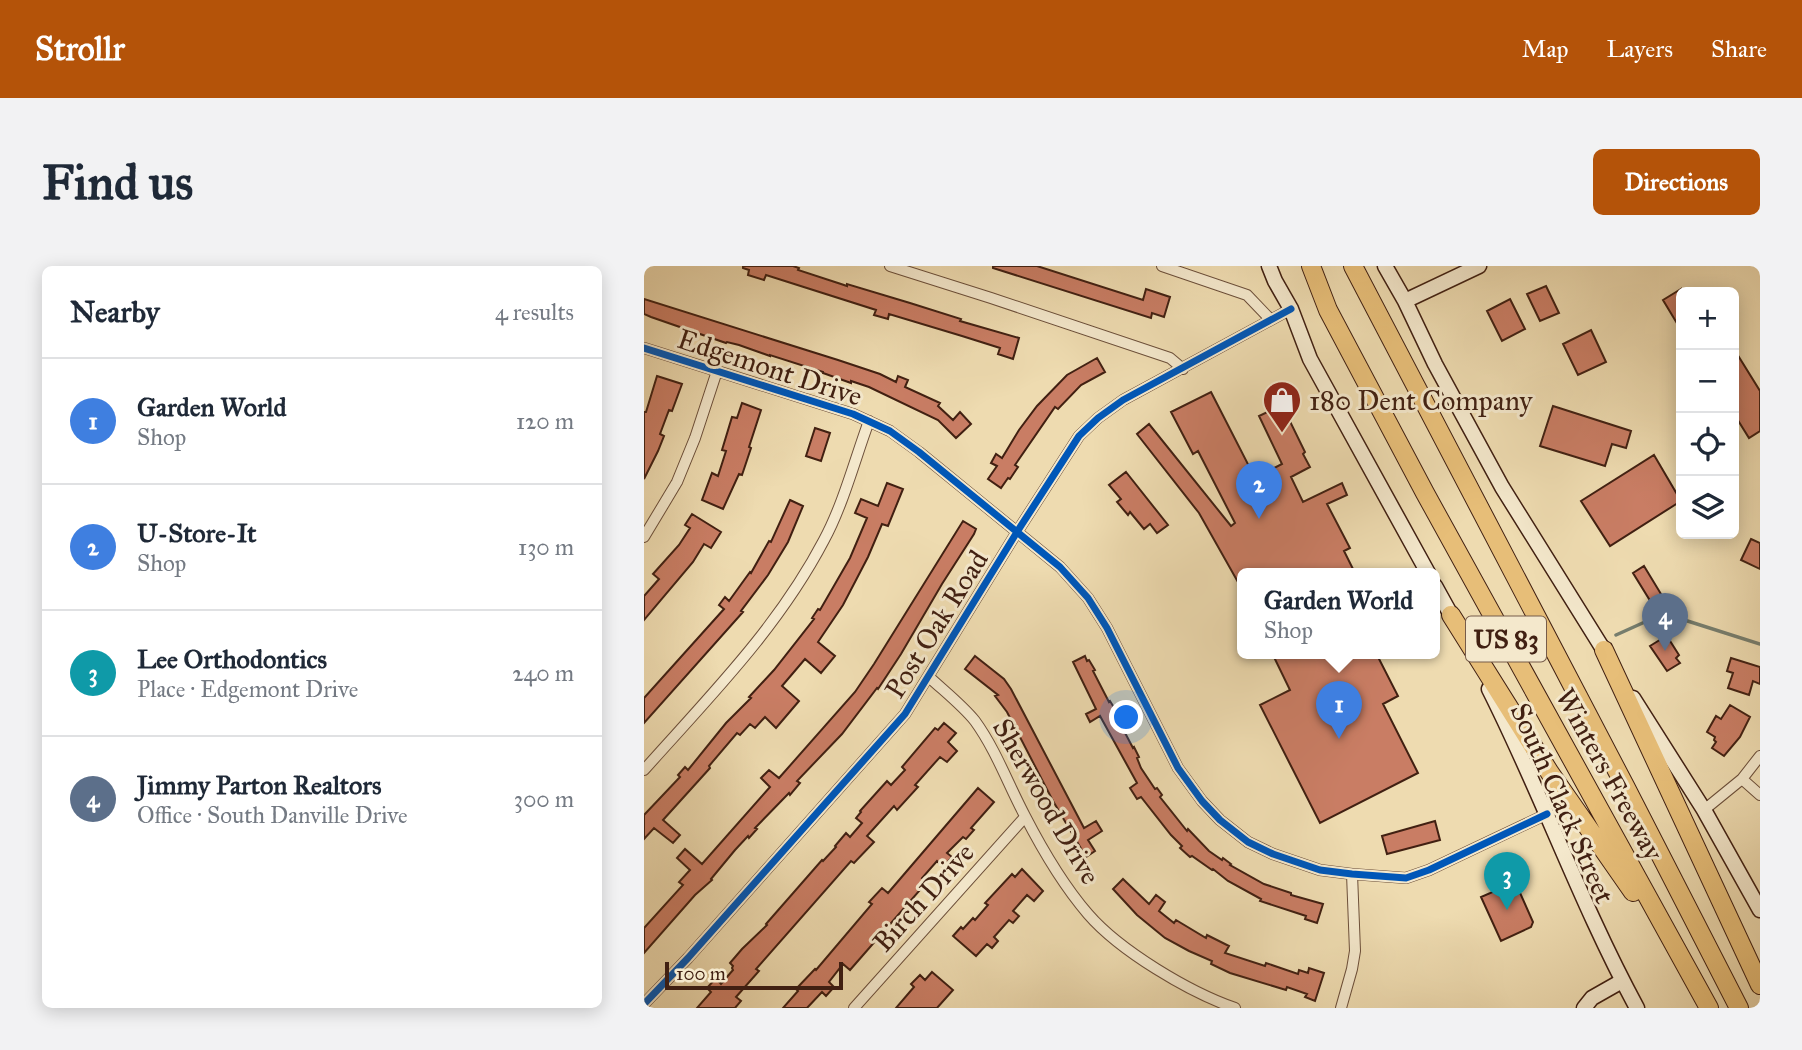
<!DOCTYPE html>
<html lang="en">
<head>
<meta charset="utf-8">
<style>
  :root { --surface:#fff; --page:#f2f2f3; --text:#1f2937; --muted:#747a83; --line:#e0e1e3; --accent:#b45309 }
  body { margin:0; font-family:"IM FELL Great Primer",serif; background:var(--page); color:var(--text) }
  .controls { position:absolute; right:21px; top:21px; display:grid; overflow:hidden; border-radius:10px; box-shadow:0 4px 18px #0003 }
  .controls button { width:63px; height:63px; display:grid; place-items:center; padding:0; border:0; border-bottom:2px solid var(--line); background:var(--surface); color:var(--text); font:35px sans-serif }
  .scale { position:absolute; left:21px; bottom:18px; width:178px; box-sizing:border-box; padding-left:7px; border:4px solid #412012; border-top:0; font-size:19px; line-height:24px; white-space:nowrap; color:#412012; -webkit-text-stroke:5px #f4e8cc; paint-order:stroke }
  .you { position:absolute; left:483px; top:452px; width:24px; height:24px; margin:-18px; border:5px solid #fff; border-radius:50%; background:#1a73e8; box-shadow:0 0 0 10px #1a73e833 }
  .badge { display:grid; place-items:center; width:46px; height:46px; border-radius:50%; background:var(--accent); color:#fff; font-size:23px; font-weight:700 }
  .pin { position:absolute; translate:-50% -58px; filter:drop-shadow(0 2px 4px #0008) }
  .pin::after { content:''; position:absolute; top:37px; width:24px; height:21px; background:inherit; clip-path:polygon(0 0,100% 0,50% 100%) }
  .popup { position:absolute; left:593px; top:302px; width:203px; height:91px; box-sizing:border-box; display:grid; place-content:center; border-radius:10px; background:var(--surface); filter:drop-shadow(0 2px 5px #0005); font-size:23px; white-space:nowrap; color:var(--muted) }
  .popup b { font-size:26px; color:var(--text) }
  .popup::after { content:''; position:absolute; left:50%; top:100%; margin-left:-14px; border:14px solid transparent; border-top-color:var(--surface) }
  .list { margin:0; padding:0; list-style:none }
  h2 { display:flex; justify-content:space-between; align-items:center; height:91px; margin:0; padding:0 28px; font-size:30px }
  h2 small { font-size:23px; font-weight:400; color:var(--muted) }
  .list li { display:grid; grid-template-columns:46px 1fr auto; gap:21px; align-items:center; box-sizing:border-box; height:126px; padding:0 28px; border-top:2px solid var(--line) }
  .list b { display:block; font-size:26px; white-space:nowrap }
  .list p { margin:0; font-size:23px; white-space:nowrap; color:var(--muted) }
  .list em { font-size:23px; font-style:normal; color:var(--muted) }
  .icon { flex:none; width:38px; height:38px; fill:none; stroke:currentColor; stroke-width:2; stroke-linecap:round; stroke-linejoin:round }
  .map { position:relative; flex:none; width:1116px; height:742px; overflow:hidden; border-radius:10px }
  header { display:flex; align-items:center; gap:42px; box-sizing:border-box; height:98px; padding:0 35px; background:var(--accent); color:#fff }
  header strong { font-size:33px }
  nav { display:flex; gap:38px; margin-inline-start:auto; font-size:24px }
  .intro { display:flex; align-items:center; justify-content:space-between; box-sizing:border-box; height:168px; padding:0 42px }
  h1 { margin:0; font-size:49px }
  .button { padding:18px 32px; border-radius:10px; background:var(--accent); color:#fff; font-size:24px; font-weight:700 }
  main { display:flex; gap:42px; padding:0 42px }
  aside { flex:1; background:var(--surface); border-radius:10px; box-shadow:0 4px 18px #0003 }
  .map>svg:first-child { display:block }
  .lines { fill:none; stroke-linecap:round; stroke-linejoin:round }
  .stream { stroke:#767d6d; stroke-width:3.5 }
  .building { fill:#c97d64; stroke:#412012; stroke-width:2 }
  .street-casing { stroke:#6c4f3a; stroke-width:12 }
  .secondary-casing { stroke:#412012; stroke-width:17 }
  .highway-casing { stroke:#412012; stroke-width:20 }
  .street { stroke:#f4e8cc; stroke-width:10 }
  .secondary { stroke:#f4e8cc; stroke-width:14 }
  .highway { stroke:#e7be78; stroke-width:18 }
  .cycleway-casing { stroke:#f4e8cc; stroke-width:11 }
  .cycleway { stroke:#0057b8; stroke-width:7 }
  .labels { text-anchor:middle; stroke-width:6; stroke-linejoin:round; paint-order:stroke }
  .shield { fill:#f4e8cc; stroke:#775c4a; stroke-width:2 }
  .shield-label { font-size:26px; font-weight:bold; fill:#412012 }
  .street-label { font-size:28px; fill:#412012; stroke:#f4e8cc }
  .poi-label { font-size:28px; fill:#412012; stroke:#f4e8cc; text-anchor:start }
</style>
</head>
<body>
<header>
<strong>Strollr</strong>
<nav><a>Map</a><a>Layers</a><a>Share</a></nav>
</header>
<div class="intro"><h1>Find us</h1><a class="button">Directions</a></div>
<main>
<aside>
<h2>Nearby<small>4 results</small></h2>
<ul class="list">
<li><span class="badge" style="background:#3f7fe0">1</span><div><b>Garden World</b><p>Shop</p></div><em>120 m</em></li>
<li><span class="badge" style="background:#3f7fe0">2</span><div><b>U-Store-It</b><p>Shop</p></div><em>130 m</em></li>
<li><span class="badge" style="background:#0f9aa8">3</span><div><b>Lee Orthodontics</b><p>Place · Edgemont Drive</p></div><em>240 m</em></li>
<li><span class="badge" style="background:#5c6f8a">4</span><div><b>Jimmy Parton Realtors</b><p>Office · South Danville Drive</p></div><em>300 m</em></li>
</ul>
</aside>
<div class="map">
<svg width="1116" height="742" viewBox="0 0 1116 742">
  <rect width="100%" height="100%" fill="#eedbb0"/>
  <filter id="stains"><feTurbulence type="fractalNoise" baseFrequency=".00286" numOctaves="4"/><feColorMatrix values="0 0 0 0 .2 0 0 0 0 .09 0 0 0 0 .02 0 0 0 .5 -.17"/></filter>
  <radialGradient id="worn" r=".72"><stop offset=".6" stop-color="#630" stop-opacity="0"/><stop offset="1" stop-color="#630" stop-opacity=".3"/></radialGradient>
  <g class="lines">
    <path class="stream" d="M972 369 1003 355 1031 351 1116 378"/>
  </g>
  <path class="building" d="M99 0H149L155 2 154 4 197 18 203 20V18L266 37 317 53 316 55 375 72 369 93 354 88 356 82 318 70 245 48 244 53 230 49 232 44 122 9 120 14 104 9 105 4 99 2Z
    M349 0H393L499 34 502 23 526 31 520 51 508 47 507 52 349 2Z
    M902 20 915 47 896 55 883 28Z
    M1037 23V64L1019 34Z
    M0 33 194 94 236 108 252 116 254 110 264 114 261 121 296 137 294 140 309 154 316 146 327 158 312 172 294 154 225 121 207 115V117L179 107V106L126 89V90L95 79 83 76 82 77 7 51 0 48Z
    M866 33 881 63 858 75 843 45Z
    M947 64 962 96 934 109 919 78Z
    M1090 83 1116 125V165L1105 172 1090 148Z
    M453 92 461 106 437 119 414 143 411 141 371 199 374 201 366 213 364 212 357 222 344 213 353 200 347 197 352 188 358 192 375 164 393 140 423 109Z
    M13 110 38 118 28 145 25 144 16 168 20 170 14 185 0 213V146H2Z
    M567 126 611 212 638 198 615 150 638 139 661 186 659 188 666 201 647 211 659 236 698 217 703 229 683 238 706 282 700 285 711 307H599V325L555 247 493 168 505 158 587 260 591 257 554 185 549 188 527 146Z
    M98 137 117 144 105 181 107 182 98 209 95 208 79 243 58 234 68 207 74 210 82 185 78 184 88 151 93 152Z
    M909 140 987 165 982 182 968 178 961 200 896 180Z
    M171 162 186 167 177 195 162 190Z
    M1010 189 1037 235 966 280 937 235Z
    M482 206 524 259 513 267 506 258 500 263 486 246 484 249 473 236 477 233 465 219Z
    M243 217 259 223 244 260 238 258 224 291 199 339 174 376 191 390 177 407 161 393 138 420 155 435 132 462 121 451 111 462 106 458 96 469 93 467 65 500 66 502 19 554 36 569 29 577 10 562 0 573V549L36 511 34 509 41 501 44 504 82 457 107 432 105 431 130 404 170 353 168 352 174 343 176 344 206 292 223 252 211 247 217 233 234 240Z
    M146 234 159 240 144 276 124 309 97 345 99 346 0 457V432L80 343 75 339 81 331 85 335 106 306 107 307 125 275 127 276Z
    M48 248 77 266 67 282 60 278 49 296 0 354V330L15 313 9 308 35 279 46 262 41 259Z
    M319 255 332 263 330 268 298 318 257 388 234 423 233 422 198 468 153 515 156 517 146 529 145 527 111 562 113 563 105 572 104 570 91 584 67 613 68 614 51 629 0 687V662L39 619 35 616 46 604 33 592 41 583 58 598 126 521 117 512 125 504 135 512 211 426 230 398Z
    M1107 273 1116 277V303L1097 294Z
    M1000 300 1017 328 1016 329 1019 335 1010 341 989 307Z
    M1019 372 1023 377 1026 375 1035 389 1032 392 1036 397 1023 405 1006 380Z
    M628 387H732L754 430 739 438 774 507 676 557 616 439 646 424Z
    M331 390 360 413 367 423 440 562 452 555 458 565 444 574 451 585 442 591 409 535 363 446 351 430 354 429 321 403Z
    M441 390 443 395 445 394 451 404 449 405 465 436 466 435 471 443 469 444 489 482 490 481 495 491 493 492 497 502 511 523 513 522 518 529 516 531 543 565 544 563 565 585 578 594 579 592 587 598 586 599 620 618 647 627V629L679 638 673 657 661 653 662 650 616 635 617 633 584 615 569 603 568 604 548 590 546 591 536 582 538 580 527 569 497 531 493 533 486 522 493 517 456 450 446 456 442 448 452 443 429 396Z
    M1087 392 1116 401V418L1109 415 1105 429 1084 422 1089 407 1083 405Z
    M1086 439 1106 451 1096 471 1080 490 1068 482 1072 476 1070 474 1071 471 1063 466 1072 450 1077 453Z
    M300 457 312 467 304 476 313 485 303 496 296 491 271 519 274 521 253 544 250 540 223 570 230 576 210 597 207 595 112 703 115 705 92 731 97 735 91 742H53L67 726 63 722 72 712 77 718 89 704 88 702 89 700 86 697 98 683 123 659 122 658 178 594 179 595 192 581 191 580 202 567 206 571 218 557 212 552 217 546 216 545 243 515 247 519 261 504 258 501 291 462 294 464Z
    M334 522 350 536 327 562 330 564 322 573 319 571 303 587 308 591 299 601 293 595 278 612 283 616 206 704 199 698 185 716 190 721 182 730 178 726 163 742H139L154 725 152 723 171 703 172 704 228 638 225 636 238 622 244 627Z
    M791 555 796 574 743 588 738 570Z
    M378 603 399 625 390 635 383 629 369 645 375 650 369 657 365 654 350 671 354 675 348 682 343 678 332 690 309 670 317 661 319 663 329 652 331 654 344 639 341 637 368 608 371 611Z
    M479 613 505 638 512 629 521 636 515 645 530 657 532 654 562 672 563 669 585 680 581 687 621 700 622 697 654 708 655 704 664 707 665 702 680 707 671 735 661 731 663 728 643 721 642 724 586 707 567 698 568 695 545 685 521 672 493 649 469 623Z
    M867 618 873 620 889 656 887 661 857 675 837 631Z
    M288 706 309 724 293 742H252L270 721 267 718 276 709 281 714Z"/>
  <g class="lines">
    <defs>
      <path id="street" d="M246 0 347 32 526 92 539 103
        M518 0 603 29 627 54
        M0 82 209 148 246 165 275 186 416 301 444 332 463 362 534 502 558 535 576 554 604 576 629 588 676 604 708 608 762 612 785 604 903 548
        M0 271 33 216 51 172 73 105
        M285 411C300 425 318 439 331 455 352 484 364 518 381 550 398 583 419 619 444 648 476 685 545 726 591 742
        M0 504C65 431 134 362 180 274 199 239 211 193 225 155
        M1098 513 1116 529
        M1060 544 1098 513 1116 490
        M0 738 44 692 261 448 373 266 435 170 454 152 479 134 647 43
        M210 742 381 551
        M697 742 708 703 711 685 708 608"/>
      <path id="secondary" d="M625 0 631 15 647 43 666 93 784 307
        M741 0 761 35 791 98 858 221 964 391
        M761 35 835 0
        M791 320 812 358
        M845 423C898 528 937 639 993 742
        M989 432 1060 544 1116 644
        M940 742 948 732 978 715"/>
      <path id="highway" d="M667 0 684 44 781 227 1065 742
        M709 0 981 520 1095 742
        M807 349 906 507 989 626
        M960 384 1116 719"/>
    </defs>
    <use href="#street" class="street-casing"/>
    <use href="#secondary" class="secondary-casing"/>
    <use href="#highway" class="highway-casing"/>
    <use href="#street" class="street"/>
    <use href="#secondary" class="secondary"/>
    <use href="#highway" class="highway"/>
    <defs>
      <path id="cycleway" d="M0 82 209 148 246 165 275 186 416 301 444 332 463 362 534 502 558 535 576 554 604 576 629 588 676 604 708 608 762 612 785 604 903 548
        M0 738 44 692 261 448 373 266 435 170 454 152 479 134 647 43"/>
    </defs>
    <use href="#cycleway" class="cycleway-casing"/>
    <use href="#cycleway" class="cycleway"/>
  </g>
  <defs>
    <symbol id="shop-pin" viewBox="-11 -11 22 30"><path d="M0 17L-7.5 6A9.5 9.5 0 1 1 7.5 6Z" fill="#8f2418" stroke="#f4e8cc"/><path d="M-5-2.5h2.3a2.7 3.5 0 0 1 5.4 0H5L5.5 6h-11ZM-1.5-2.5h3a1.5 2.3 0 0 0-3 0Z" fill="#fff"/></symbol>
  </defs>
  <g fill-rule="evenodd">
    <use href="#shop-pin" x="616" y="112" width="44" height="60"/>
  </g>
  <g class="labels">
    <rect class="shield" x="822" y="350.5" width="80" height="45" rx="5"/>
    <g class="shield-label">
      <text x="862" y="382">US 83</text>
    </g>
    <g class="street-label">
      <text transform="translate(126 101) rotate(18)" y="10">Edgemont Drive</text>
      <text transform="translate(292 358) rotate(-58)" y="10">Post Oak Road</text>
      <text transform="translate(966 508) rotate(61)" y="10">Winters Freeway</text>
      <text transform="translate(403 535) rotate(60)" y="10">Sherwood Drive</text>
      <text transform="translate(919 537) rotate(66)" y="10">South Clack Street</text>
      <text transform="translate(279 631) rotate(-48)" y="10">Birch Drive</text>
    </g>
    <g class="poi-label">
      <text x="665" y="144">180 Dent Company</text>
    </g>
  </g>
  <rect width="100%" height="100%" filter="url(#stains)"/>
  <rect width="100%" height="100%" fill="url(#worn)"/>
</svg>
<div class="controls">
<button>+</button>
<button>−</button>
<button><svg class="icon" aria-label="locate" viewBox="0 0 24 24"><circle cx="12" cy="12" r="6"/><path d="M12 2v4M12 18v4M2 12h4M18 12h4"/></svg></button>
<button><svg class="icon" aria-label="layers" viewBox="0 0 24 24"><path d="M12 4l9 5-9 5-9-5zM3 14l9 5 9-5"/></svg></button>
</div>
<div class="scale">100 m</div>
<div class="you"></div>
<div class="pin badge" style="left:695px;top:473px;background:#3f7fe0">1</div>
<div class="popup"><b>Garden World</b>Shop</div>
<div class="pin badge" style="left:615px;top:253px;background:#3f7fe0">2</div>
<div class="pin badge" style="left:863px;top:644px;background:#0f9aa8">3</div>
<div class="pin badge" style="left:1021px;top:385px;background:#5c6f8a">4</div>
</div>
</main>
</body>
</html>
